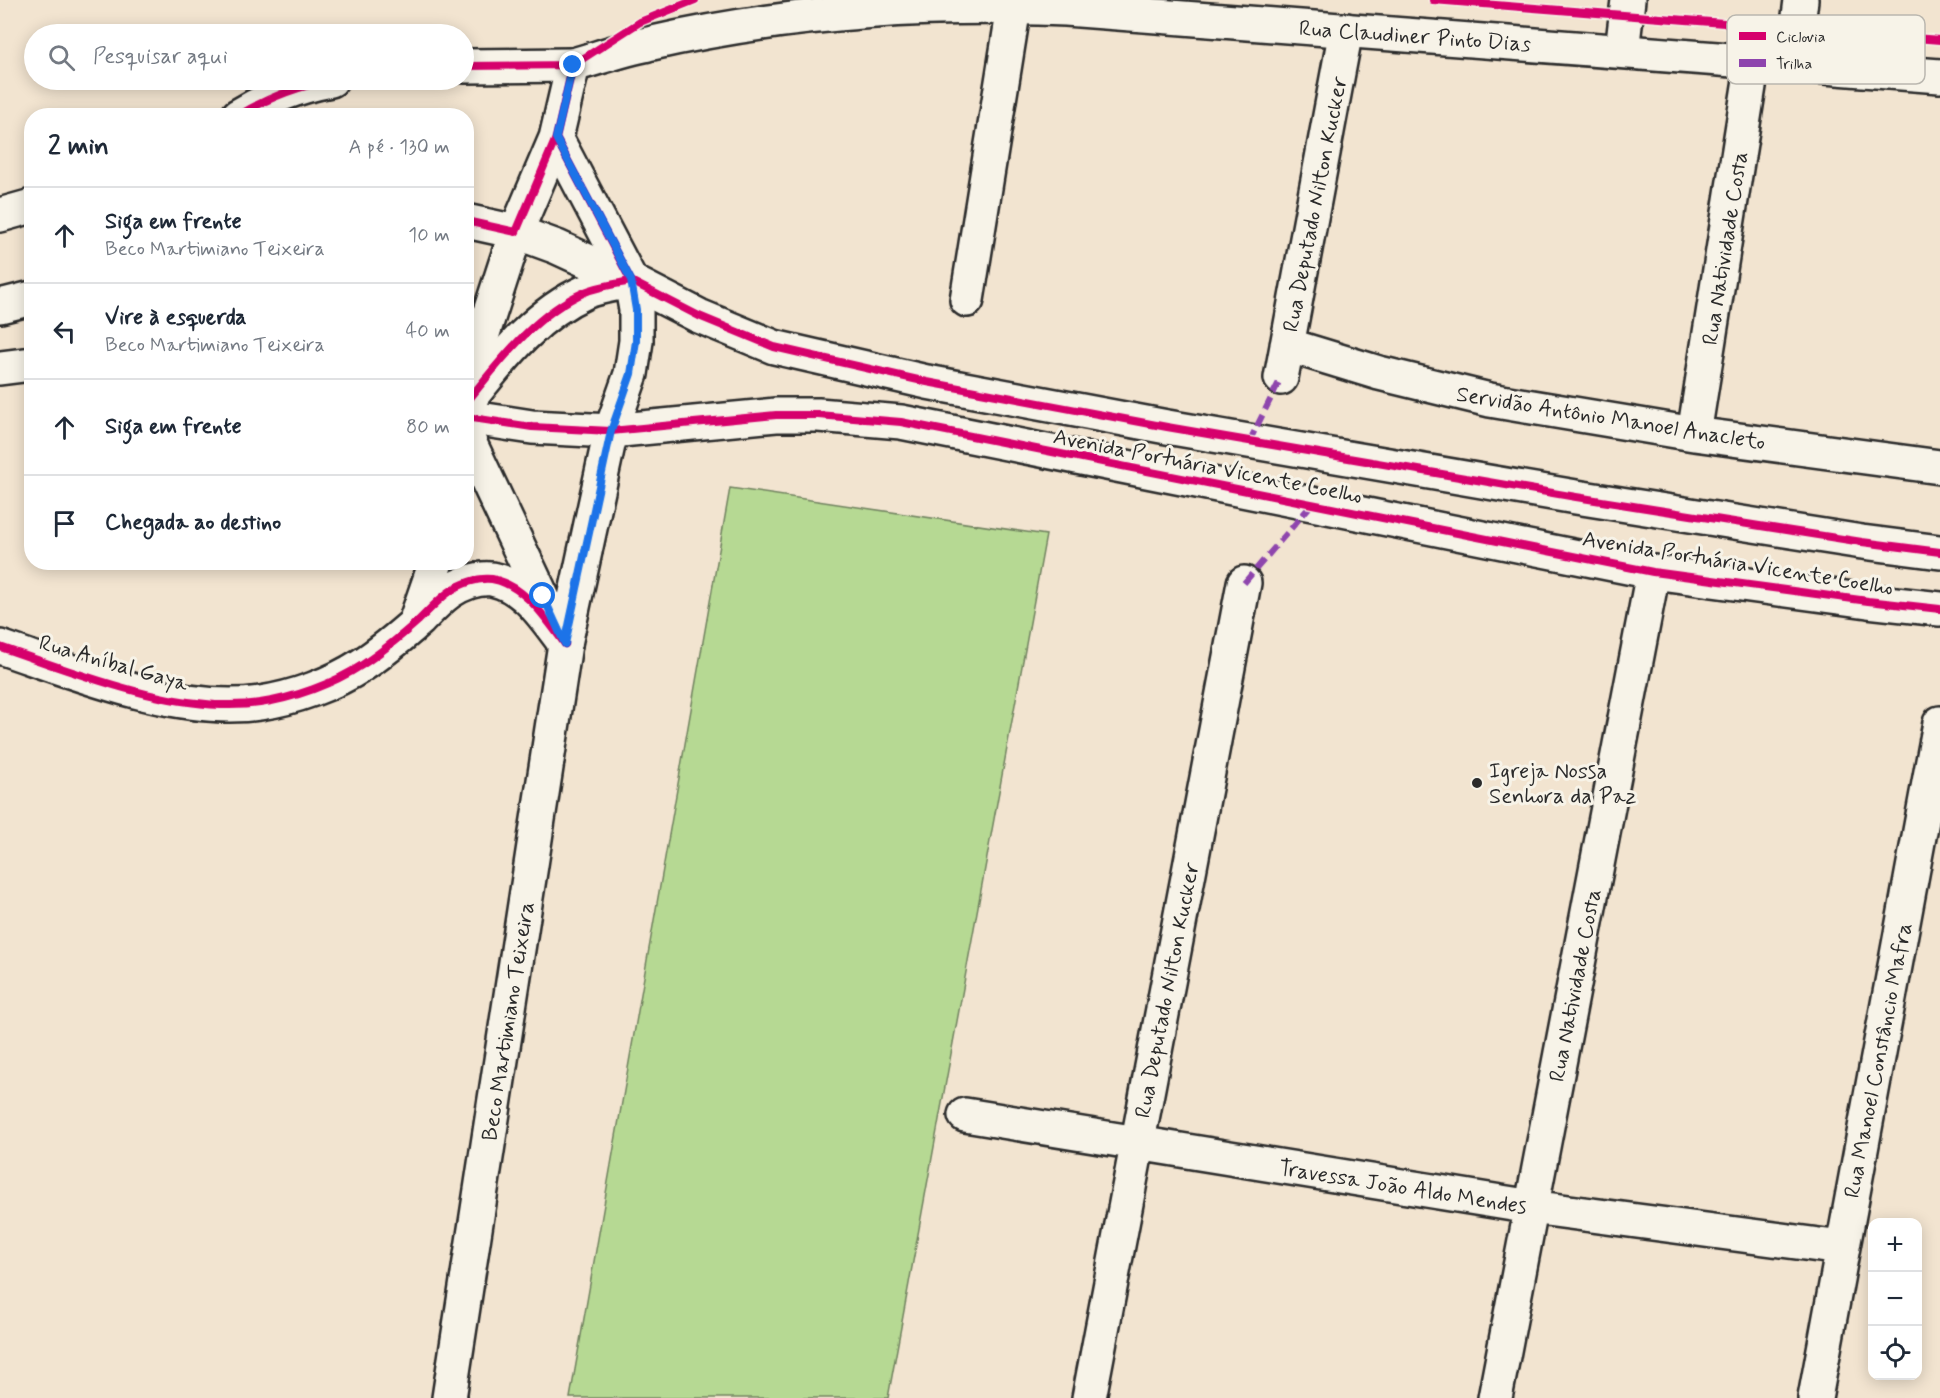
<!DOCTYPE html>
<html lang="pt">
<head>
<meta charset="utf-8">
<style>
  :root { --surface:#fff; --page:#f2f2f3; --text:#1f2937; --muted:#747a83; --line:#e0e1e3 }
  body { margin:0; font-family:Mynerve,sans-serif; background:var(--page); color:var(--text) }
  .controls { position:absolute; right:18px; bottom:18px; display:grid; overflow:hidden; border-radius:12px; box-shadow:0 3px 15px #0003 }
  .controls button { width:54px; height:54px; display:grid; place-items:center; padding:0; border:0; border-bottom:2px solid var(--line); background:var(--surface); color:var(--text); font:30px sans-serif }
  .stop { position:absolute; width:18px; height:18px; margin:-14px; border:4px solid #1a73e8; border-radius:50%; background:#fff }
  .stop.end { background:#1a73e8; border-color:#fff; box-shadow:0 2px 6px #0008 }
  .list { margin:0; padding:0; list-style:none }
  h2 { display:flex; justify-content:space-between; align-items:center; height:78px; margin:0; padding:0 24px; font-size:26px }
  h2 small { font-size:20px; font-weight:400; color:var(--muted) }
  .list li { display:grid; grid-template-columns:39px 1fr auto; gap:18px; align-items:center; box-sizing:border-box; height:96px; padding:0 24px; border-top:2px solid var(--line) }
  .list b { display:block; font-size:22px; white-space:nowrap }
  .list p { margin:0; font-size:20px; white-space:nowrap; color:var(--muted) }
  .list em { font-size:20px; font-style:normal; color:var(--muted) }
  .icon { flex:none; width:33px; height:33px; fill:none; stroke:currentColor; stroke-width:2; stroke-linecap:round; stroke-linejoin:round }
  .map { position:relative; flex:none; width:1940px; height:1398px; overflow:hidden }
  .search { position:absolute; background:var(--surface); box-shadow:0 3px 15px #0003; left:24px; top:24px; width:450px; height:66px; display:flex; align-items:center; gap:15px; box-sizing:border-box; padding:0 21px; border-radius:33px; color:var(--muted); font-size:22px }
  .panel { position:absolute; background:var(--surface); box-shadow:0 3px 15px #0003; left:24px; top:108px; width:450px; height:462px; border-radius:24px }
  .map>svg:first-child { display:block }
  .green { fill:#b6d993; stroke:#70825f; stroke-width:1.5 }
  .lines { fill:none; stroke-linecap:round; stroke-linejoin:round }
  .minor-casing { stroke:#2b2b2b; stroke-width:38 }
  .major-casing { stroke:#2b2b2b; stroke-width:38 }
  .highway-casing { stroke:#2b2b2b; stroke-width:38 }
  .minor { stroke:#f7f3e8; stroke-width:33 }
  .major { stroke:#f7f3e8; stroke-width:33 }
  .highway { stroke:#f7f3e8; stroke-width:33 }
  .quiet { stroke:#8e44ad; stroke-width:6; stroke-dasharray:12 6; stroke-linecap:butt }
  .cycleway-casing { stroke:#f7f3e8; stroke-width:11 }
  .cycleway { stroke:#d6006c; stroke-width:8 }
  .route { stroke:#1a73e8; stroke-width:8 }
  .poi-dot { fill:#2b2b2b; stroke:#f7f3e8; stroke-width:2 }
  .labels { text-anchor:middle; stroke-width:6; stroke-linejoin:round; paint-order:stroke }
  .street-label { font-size:22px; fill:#2b2b2b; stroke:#f7f3e8 }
  .poi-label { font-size:22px; fill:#2b2b2b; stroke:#f7f3e8; text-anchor:start }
  .key { fill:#f7f3e8; stroke:#bab7af; stroke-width:1.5 }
  .key-label { font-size:16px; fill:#2b2b2b }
</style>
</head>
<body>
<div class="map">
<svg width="1940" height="1398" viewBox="0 0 1940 1398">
  <rect width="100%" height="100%" fill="#f2e4d0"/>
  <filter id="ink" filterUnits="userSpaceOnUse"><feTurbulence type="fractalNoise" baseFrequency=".0167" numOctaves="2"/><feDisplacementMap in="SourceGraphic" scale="12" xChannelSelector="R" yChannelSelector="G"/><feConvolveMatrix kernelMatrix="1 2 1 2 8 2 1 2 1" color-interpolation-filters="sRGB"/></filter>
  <g filter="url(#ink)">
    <path class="green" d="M730 488 1046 535 888 1398H570Z"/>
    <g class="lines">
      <defs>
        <path id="minor" d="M1622 51 1628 0
          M1793 65 1801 0
          M464 66 573 65
          M238 116C267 98 298 86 331 80
          M0 215 32 206
          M967 300 1014 7
          M1287 345 1379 373 1490 400 1694 434 1940 467
          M1281 378 1346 30
          M1694 434 1753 61
          M466 435 556 626
          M965 1115 1531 1207 1842 1248
          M449 1398 565 644 611 431
          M1089 1398 1244 583
          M1495 1398 1653 572
          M1815 1398 1940 723"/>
        <path id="major" d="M556 138 631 281 636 310V341L631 374 611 431
          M466 386 516 232 556 138 573 65C598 58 623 49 648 44 784 13 927 3 1066 9L1940 76
          M417 617 436 562
          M0 647C77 673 178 715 260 703 294 698 333 684 362 665 382 652 401 636 419 620 428 611 438 600 449 592 460 584 478 577 492 579 525 585 546 619 565 644"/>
        <path id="highway" d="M466 221 516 232 557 247 631 281 699 316 774 347 927 382 1167 427 1576 497 1862 542 1940 552
          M0 306 32 298
          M0 368 32 364
          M466 403C500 361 535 314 585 292 599 286 616 284 631 281
          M466 417 532 427 611 431 776 415H818L901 422 1653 572 1868 601 1940 609"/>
      </defs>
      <use href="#minor" class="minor-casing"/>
      <use href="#major" class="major-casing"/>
      <use href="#highway" class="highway-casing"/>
      <use href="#minor" class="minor"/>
      <use href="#major" class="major"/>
      <use href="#highway" class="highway"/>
      <path class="quiet" d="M1249 442 1281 378
        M1244 583 1312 504"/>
      <defs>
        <path id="cycleway" d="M1433 0 1940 40
          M464 66 573 65
          M238 116C267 98 298 86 331 80
          M556 138 631 281
          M466 221 516 232 556 138 573 65 640 22 695 0
          M631 281 699 316 774 347 927 382 1167 427 1576 497 1862 542 1940 552
          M466 403C500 361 535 314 585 292 599 286 616 284 631 281
          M466 417 532 427 611 431 776 415H818L901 422 1653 572 1868 601 1940 609
          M0 647C77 673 178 715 260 703 294 698 333 684 362 665 382 652 401 636 419 620 428 611 438 600 449 592 460 584 478 577 492 579 525 585 546 619 565 644"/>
      </defs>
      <use href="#cycleway" class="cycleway-casing"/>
      <use href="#cycleway" class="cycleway"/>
    </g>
  </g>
  <g class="lines" filter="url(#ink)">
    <path class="route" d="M543 596 565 644 611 431 631 374 636 341V310L631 280 556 138 573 65"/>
  </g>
  <circle class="poi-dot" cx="1477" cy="783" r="6"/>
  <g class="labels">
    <g class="street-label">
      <text transform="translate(1415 35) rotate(4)" y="8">Rua Claudiner Pinto Dias</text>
      <text transform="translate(1314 204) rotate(-79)" y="8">Rua Deputado Nilton Kucker</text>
      <text transform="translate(1724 248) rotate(-81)" y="8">Rua Natividade Costa</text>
      <text transform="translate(1611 417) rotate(9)" y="8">Servidão Antônio Manoel Anacleto</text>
      <text transform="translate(1208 465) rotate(11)" y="8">Avenida Portuária Vicente Coelho</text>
      <text transform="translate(1738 562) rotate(9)" y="8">Avenida Portuária Vicente Coelho</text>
      <text transform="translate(114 662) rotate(16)" y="8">Rua Aníbal Gaya</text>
      <text transform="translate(1574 985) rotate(-79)" y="8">Rua Natividade Costa</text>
      <text transform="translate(1166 990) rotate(-79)" y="8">Rua Deputado Nilton Kucker</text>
      <text transform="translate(507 1021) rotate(-81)" y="8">Beco Martimiano Teixeira</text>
      <text transform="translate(1877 1060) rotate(-79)" y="8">Rua Manoel Constâncio Mafra</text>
      <text transform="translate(1403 1186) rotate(9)" y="8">Travessa João Aldo Mendes</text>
    </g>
    <g class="poi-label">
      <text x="1489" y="778">Igreja Nossa<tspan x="1489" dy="25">Senhora da Paz</tspan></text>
    </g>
  </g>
  <rect x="1727" y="15" width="198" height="69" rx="9" class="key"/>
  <rect x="1739" y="32" width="27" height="8" fill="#d6006c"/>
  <rect x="1739" y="59" width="27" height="8" fill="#8e44ad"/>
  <g class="key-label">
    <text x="1776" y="42">Ciclovia</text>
    <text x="1776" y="69">Trilha</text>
  </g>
</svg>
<div class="controls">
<button>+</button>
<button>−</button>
<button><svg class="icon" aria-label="locate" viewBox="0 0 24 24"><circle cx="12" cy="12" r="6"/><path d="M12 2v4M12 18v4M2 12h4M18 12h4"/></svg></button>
</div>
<div class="stop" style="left:543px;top:596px"></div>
<div class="stop end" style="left:573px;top:65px"></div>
<div class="search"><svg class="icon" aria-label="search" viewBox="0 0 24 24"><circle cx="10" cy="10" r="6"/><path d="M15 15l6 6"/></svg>Pesquisar aqui</div>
<section class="panel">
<h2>2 min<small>A pé · 130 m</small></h2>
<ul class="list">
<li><svg class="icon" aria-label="ahead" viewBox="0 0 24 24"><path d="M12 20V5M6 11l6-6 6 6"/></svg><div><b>Siga em frente</b><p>Beco Martimiano Teixeira</p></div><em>10 m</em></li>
<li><svg class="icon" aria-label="left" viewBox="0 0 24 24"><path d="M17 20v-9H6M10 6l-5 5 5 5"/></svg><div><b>Vire à esquerda</b><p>Beco Martimiano Teixeira</p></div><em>40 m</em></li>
<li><svg class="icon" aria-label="ahead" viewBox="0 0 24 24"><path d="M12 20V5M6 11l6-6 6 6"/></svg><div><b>Siga em frente</b></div><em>80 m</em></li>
<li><svg class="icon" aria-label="arrive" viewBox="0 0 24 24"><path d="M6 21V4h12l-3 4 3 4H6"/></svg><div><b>Chegada ao destino</b></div></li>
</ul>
</section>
</div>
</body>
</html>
